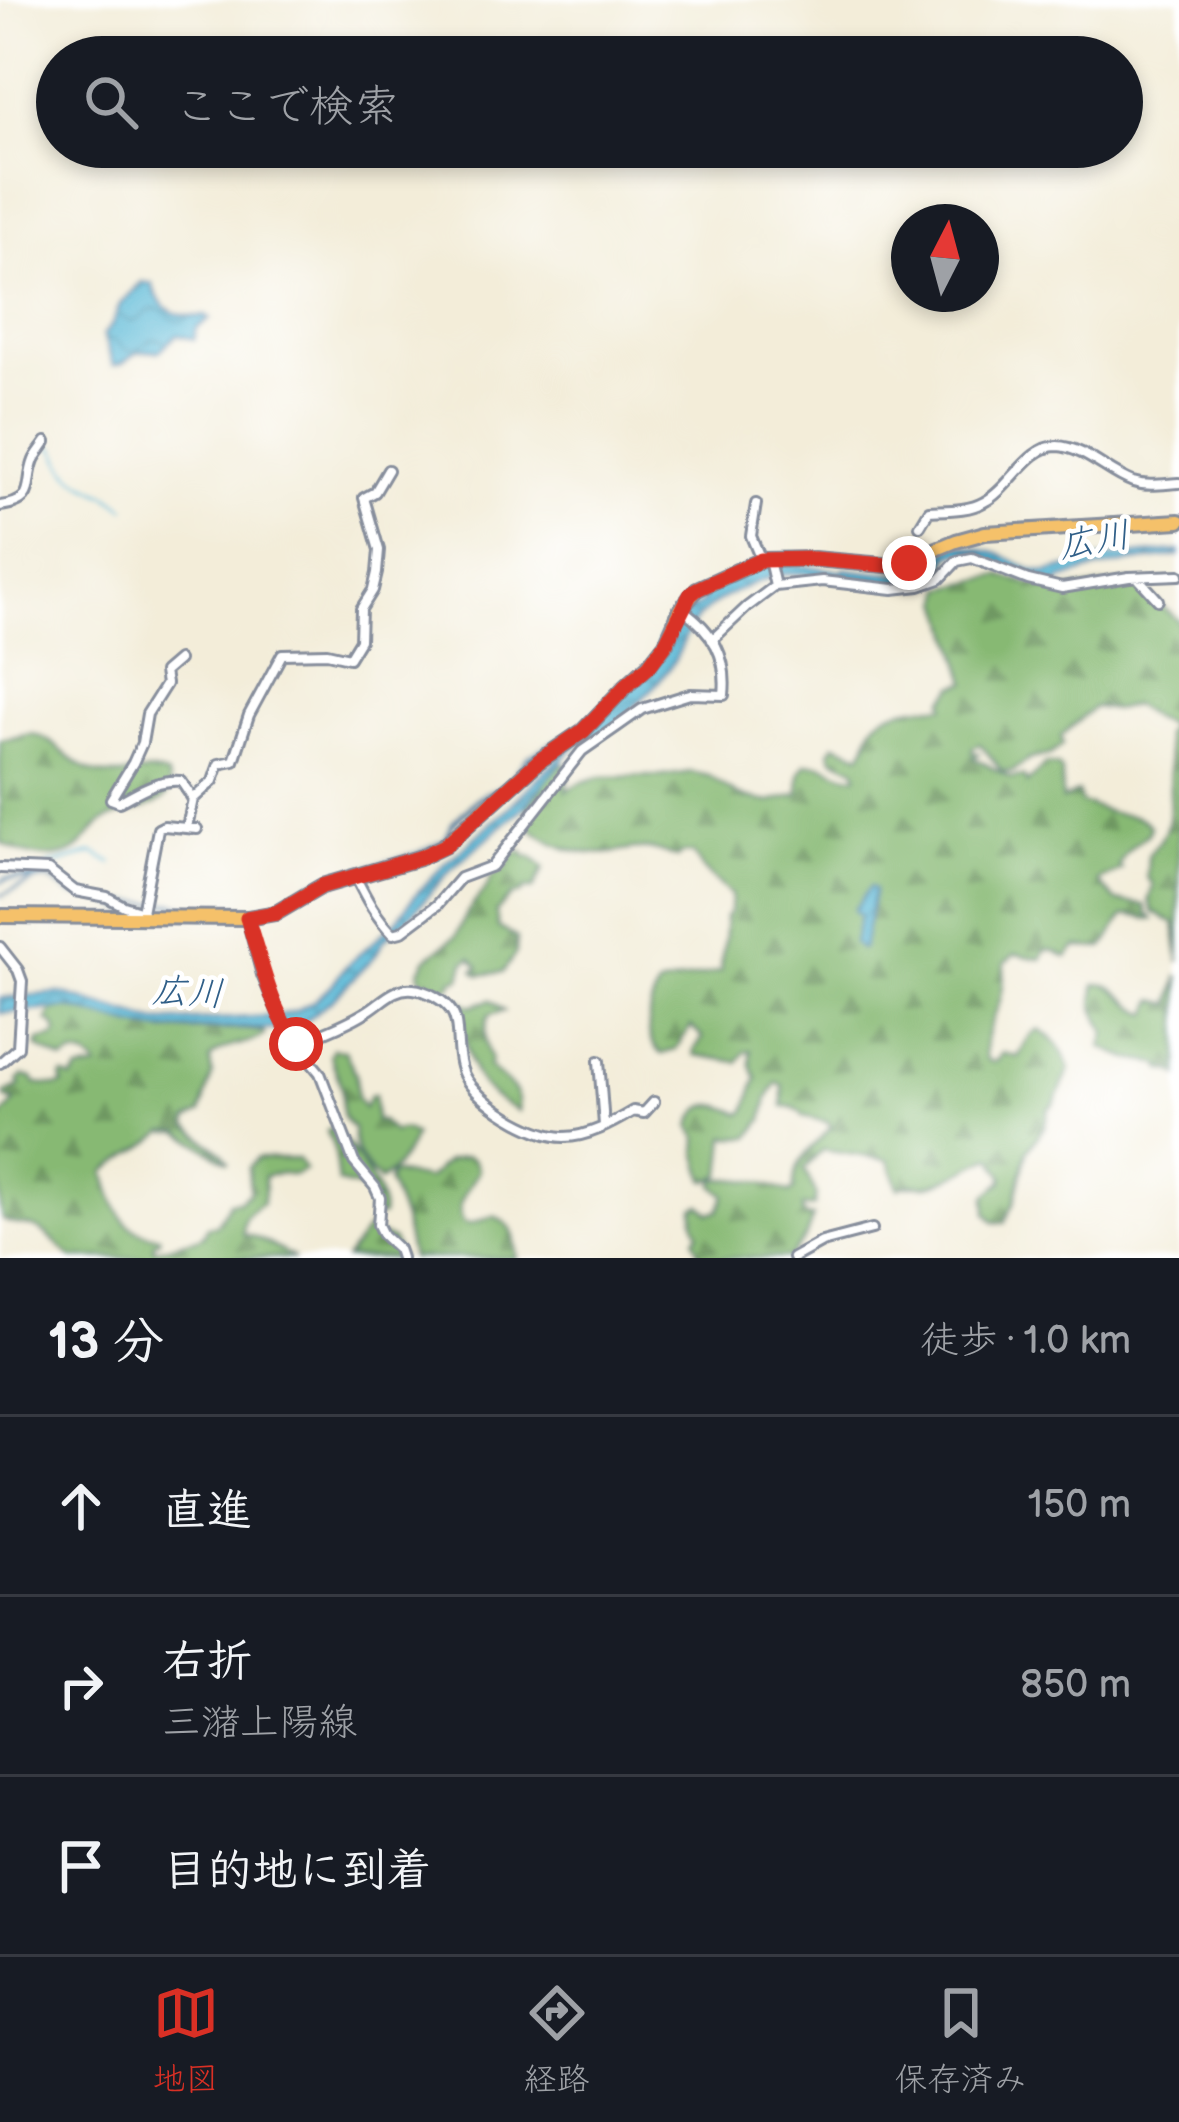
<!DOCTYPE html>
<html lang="ja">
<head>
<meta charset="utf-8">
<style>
  :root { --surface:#171b24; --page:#242831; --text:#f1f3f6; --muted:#9ea1a6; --line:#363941; --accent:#d93025 }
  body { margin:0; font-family:"Balsamiq Sans","Klee One",sans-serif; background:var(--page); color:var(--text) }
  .compass { position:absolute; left:891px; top:204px; width:108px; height:108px; border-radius:50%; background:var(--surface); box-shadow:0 6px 18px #0003; rotate:6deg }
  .stop { position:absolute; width:36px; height:36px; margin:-27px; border:9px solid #d93025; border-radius:50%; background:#fff }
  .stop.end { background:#d93025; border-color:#fff; box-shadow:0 3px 12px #0008 }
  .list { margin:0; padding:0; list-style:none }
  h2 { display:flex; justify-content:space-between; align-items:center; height:156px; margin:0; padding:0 48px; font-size:51px }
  h2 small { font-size:39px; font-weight:400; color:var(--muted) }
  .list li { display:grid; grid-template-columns:78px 1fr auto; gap:36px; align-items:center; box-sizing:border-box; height:180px; padding:0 48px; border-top:3px solid var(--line) }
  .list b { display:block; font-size:45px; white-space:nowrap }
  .list p { margin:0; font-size:39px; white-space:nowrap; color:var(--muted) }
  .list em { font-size:39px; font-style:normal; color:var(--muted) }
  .icon { flex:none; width:66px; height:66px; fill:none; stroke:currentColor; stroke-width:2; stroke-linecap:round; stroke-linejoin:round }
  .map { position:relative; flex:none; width:1179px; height:1258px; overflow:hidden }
  .search { position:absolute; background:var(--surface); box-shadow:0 6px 18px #0003; left:36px; right:36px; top:36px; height:132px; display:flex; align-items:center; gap:30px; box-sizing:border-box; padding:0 42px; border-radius:66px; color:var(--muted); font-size:45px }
  .sheet { height:696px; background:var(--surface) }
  nav { display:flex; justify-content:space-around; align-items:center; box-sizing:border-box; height:168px; border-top:3px solid var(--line); background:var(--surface); font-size:33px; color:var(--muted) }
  nav a { display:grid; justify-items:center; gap:6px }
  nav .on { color:var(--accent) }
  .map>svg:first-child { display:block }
  .forest { fill:url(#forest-firs); stroke:#517468; stroke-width:3 }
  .water { fill:url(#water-waves); stroke:#38739a; stroke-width:3 }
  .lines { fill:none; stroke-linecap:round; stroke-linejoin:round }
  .stream { stroke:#56b7d5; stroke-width:3 }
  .minor-casing { stroke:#878e9c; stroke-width:14 }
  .primary-casing { stroke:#878e9c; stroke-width:18 }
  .minor { stroke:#fff; stroke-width:8 }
  .primary { stroke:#f5c16b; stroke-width:12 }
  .route { stroke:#d93025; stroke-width:15 }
  .labels { text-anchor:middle; stroke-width:9; stroke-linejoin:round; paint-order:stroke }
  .water-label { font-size:36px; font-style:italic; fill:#305f88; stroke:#fff }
</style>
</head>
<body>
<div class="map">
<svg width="1179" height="1258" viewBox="0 0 1179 1258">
  <defs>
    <pattern id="forest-firs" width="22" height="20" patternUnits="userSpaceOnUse" patternTransform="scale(3)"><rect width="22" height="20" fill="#87b973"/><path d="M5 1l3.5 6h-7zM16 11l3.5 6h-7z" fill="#6e9762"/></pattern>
    <pattern id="water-waves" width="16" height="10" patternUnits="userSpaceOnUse" patternTransform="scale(3)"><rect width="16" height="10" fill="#56b7d5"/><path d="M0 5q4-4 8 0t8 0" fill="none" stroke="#4695b0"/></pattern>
  </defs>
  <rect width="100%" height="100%" fill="#fff"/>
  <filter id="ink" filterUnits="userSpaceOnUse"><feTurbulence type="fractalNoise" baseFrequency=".00833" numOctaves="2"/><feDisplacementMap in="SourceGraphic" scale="24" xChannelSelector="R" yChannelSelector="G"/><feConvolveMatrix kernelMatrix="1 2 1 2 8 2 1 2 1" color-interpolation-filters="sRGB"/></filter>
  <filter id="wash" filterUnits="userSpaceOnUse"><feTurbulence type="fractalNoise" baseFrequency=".004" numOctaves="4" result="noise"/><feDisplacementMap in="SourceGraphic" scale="48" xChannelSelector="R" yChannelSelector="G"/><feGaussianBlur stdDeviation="2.7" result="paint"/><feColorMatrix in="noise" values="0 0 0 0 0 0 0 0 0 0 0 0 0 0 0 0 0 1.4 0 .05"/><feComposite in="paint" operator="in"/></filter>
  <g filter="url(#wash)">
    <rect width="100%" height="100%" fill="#f3edd9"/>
    <path class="forest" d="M1000 575C1054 595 1077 589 1132 581L1179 621V962L1175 924 1153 912 1149 900 1153 885 1147 877 1148 855C1154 847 1162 841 1165 831 1174 809 1169 757 1164 734L1168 730 1167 724 1153 719 1134 705 1114 710 1094 707 1061 736 1063 745 1050 755 1030 759 1012 772 1002 771 980 744 973 747 972 751 979 754 973 757 1011 778 1023 776 1027 783 1046 764 1058 766 1062 772V800L1078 792 1081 803C1091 806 1102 810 1112 813 1127 816 1138 813 1150 826L1148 834C1136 842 1124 851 1119 866L1122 869 1098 882 1116 901 1145 905 1147 914 1153 919C1142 920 1135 913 1124 916 1114 927 1111 941 1103 948L1076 947 1067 957 1052 950 1045 951 1041 959 1015 954 1005 963C1004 973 1004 983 1002 993 997 1017 982 1032 986 1058L991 1062 997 1061 1003 1053 1018 1057 1030 1036 1038 1030C1057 1038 1062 1051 1070 1069L1054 1104 1048 1109 1045 1126 1027 1151 1015 1202 1004 1223 994 1222 987 1214 986 1196 1003 1181V1176L992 1157C972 1164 948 1183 927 1185 914 1186 911 1182 898 1188L889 1160 823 1150 804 1169 816 1194 814 1206 802 1207 804 1216 813 1217 805 1238 789 1258H705L700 1256 694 1239 699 1233 694 1221V1208L701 1205 710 1213 719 1210 725 1195 714 1186 715 1180C738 1176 769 1184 790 1193L794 1190C792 1160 814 1147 831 1127L827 1122 803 1116C799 1108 791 1106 783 1106V1086L777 1083 768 1098 763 1120 750 1137H726L722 1175 708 1181 705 1179 697 1152 698 1138 691 1126C700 1096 721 1104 742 1114L746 1111 757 1078 751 1066V1050L745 1052 738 1062 695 1055 694 1050 703 1038 691 1026 675 1050 662 1054C641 1038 648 1006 659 986L721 971C721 953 727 937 725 917L730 912 731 895 702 868 693 853H682L677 858C667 855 658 850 648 849 634 847 623 852 609 853 578 856 548 845 527 824 524 797 543 782 561 764L571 766 566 791 582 782 600 777 664 776 691 772 709 776 739 796 770 802 799 794 800 772 806 764C833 762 834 776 857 776L856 769 833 758 830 751 835 744 861 754C869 744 867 738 872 728 882 706 926 706 945 706L944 700 955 686 967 682 942 601 944 588Z
      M32 734C57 739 72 767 100 774 123 780 146 766 168 776 170 786 171 794 161 801 145 812 123 811 107 820 89 829 86 849 64 855 40 861 20 853 0 842V740Z
      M523 851 525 856 532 857 544 868 533 889H524L521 894 511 896 496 912 498 927 517 938 516 953 503 972 479 975 474 970 479 967 471 958 465 962 461 978 452 980V985L441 989 429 980H422L419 972 427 958 456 936 468 911 487 887 491 877 506 868 514 853Z
      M1179 975V1076L1172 1071 1163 1070 1159 1064 1129 1059 1102 1047 1106 1032 1094 1007 1095 985C1114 979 1125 1005 1149 1014L1155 1000 1171 1004Z
      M458 999 470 1006 491 1000 504 1011 489 1015C482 1030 485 1046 491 1061L488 1066C502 1081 522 1088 518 1111 476 1091 470 1071 463 1027 461 1016 457 1010 458 999Z
      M55 1004 119 1016 137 1025 163 1031 244 1029 264 1032V1035C248 1047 223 1043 210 1059L212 1075 201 1113 188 1120V1126L222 1153 229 1163 180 1132H164C147 1149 123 1156 105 1172 115 1206 120 1233 159 1236V1240L154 1243V1250L197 1238 203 1235 208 1226 216 1225 230 1202 239 1201 250 1192 248 1168 257 1158 298 1159 305 1170 294 1175 282 1173 264 1176 265 1189 262 1203C247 1213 242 1216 243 1234 264 1238 276 1250 295 1258H72C60 1249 47 1231 32 1227 21 1223 14 1226 3 1220L0 1208V1119L15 1102 5 1098V1093L21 1086 18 1081 23 1076 33 1078 36 1084 58 1086 63 1084 61 1077 63 1075 72 1079 78 1071 97 1068C92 1058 86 1057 75 1055L64 1061 37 1047 39 1041 55 1037 57 1032 55 1026 47 1020Z
      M333 1049 345 1051 356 1074 357 1098 364 1108 370 1095 374 1094 376 1121H382L393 1133C401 1127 405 1129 414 1135 407 1154 395 1171 379 1181 362 1164 353 1151 353 1128 338 1116 342 1110 342 1094 341 1081 334 1067 330 1055Z
      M333 1127C350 1145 386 1193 382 1216H374L370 1210V1203L376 1200 363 1189 338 1183 334 1149 327 1131Z
      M467 1156 473 1159 479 1170C470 1189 452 1201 464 1223L471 1224 494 1216C515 1225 515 1237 517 1258H411L403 1220 388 1181 392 1173 427 1179C444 1166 440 1160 467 1156Z
      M368 1228 393 1241 401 1258H346Z"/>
    <path class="water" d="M142 282 152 284C160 311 179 319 206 316L210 319 197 328 194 339 177 335 159 351 138 352 123 363 113 365 103 335 113 323 120 304Z
      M958 544 999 554 1034 571 1046 573 1102 558 1179 551V556L1132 562 1088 571 1061 580 1059 585C1046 582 1033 579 1021 575 998 565 976 542 949 556 947 562 946 569 942 574 928 589 870 582 854 577 828 580 806 569 780 575 754 580 707 602 692 625 683 638 680 654 670 667 650 694 623 718 597 740L592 735 570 751 526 805 450 870 412 914 383 941 375 956 333 999 301 1024 280 1030 245 1028 158 1030 135 1026 71 1008 0 1013V998L61 993 157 1022 276 1016 296 1011 314 1001 333 984 344 968 397 920 417 893 444 865 505 811 624 691 651 672 691 605V611L703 602V591C720 584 738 573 756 567 777 561 822 567 843 572L844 569C863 571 916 580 930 570 943 561 940 551 958 544Z
      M564 736 565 738 528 761 506 787 479 800 453 825 447 840 436 848 310 885 278 906 244 914 203 913 171 904 126 903 134 914 103 901 72 895 49 879 37 880 0 896 33 880 9 879 0 883 5 878 45 876 73 893 123 902 174 903 205 911 246 912 276 905 310 883 417 853 445 839 452 823 479 796 505 784 528 756Z
      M870 887 874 889V892L863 947 860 949 854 943 860 916 854 910Z"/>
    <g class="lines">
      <path class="stream" d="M51 447 55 449C74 494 95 481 125 508
        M658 644 670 620
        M47 866 93 853 112 863"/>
    </g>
  </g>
  <g filter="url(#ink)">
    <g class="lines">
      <defs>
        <path id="minor" d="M756 504 751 536 761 560
          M0 506C38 501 24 485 34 460 36 455 43 447 46 442
          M920 526 929 511C947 510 968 511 984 502 1010 489 1028 446 1057 446 1084 447 1108 473 1133 482 1148 487 1163 484 1179 483
          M769 560 775 586
          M1137 577 1158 600
          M712 640 747 607 775 586 822 581 893 589 920 586 940 579 957 561 972 558 1028 580 1062 588 1129 577 1179 575
          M178 660 164 672 166 684 147 714 142 743 133 763 111 799 119 802C140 791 156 779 181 781L193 799
          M187 827 193 799 213 781 219 764 234 761 249 715 282 654 327 653 349 658 360 640 361 609 373 590 377 573 379 550 364 498 375 492 388 470
          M0 868 48 870 75 891 107 897 124 906 143 912
          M356 878C366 898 376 917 393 934L401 932 437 905 460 878 492 866 582 751 618 726 642 709 690 694 724 695C728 657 713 631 682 609
          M142 912 158 829 164 826 197 829
          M247 919 262 975 279 1015 296 1044 320 1073 354 1162 375 1187 380 1198 378 1225 383 1235 398 1249 401 1258
          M0 947 18 970 22 981 18 1047 0 1063
          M296 1044C319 1034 343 1026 364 1013 381 1004 392 987 413 989 426 990 445 1000 452 1012 461 1025 454 1054 464 1075 477 1102 534 1137 564 1137 588 1137 613 1123 633 1111L644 1113 654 1102
          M599 1061 604 1125
          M793 1258 822 1242 872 1229"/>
        <path id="primary" d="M0 916 247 918 276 913 322 886 419 858 444 846 539 761 583 731 626 686 648 666 666 643 681 609 697 589 761 560 814 559 896 566 956 541 985 533 1179 521"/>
      </defs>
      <use href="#minor" class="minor-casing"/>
      <use href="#primary" class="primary-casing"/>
      <use href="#minor" class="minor"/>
      <use href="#primary" class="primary"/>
    </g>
  </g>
  <g class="lines" filter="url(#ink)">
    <path class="route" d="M296 1044C269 1004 262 963 247 918L276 913 322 886 419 858 445 846 539 761 583 731 626 686 649 666 666 643 690 595 697 589 761 560 814 559 896 566 909 563"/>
  </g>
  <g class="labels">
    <g class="water-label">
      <text transform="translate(1094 539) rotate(-10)" y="13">広川</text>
      <text transform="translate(188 991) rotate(3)" y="13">広川</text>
    </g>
  </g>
</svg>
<svg class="compass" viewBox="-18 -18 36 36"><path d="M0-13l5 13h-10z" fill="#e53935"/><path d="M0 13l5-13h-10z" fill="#9ea1a6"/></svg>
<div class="stop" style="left:296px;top:1044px"></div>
<div class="stop end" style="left:909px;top:563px"></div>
<div class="search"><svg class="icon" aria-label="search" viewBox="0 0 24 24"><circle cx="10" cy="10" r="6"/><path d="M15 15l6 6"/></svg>ここで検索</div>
</div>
<section class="sheet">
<h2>13 分<small>徒歩 · 1.0 km</small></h2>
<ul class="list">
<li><svg class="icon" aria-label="ahead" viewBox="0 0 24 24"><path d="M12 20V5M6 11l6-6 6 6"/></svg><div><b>直進</b></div><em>150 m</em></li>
<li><svg class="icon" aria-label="right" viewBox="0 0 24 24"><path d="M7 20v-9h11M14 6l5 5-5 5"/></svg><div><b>右折</b><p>三潴上陽線</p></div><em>850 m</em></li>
<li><svg class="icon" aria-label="arrive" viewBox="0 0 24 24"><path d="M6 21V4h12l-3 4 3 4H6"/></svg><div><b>目的地に到着</b></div></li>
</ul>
</section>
<nav>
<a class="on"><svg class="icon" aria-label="map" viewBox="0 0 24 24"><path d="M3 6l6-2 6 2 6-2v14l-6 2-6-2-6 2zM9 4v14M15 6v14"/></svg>地図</a>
<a><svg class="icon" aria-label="directions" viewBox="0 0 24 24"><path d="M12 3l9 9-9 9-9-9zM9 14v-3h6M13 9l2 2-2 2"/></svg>経路</a>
<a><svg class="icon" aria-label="saved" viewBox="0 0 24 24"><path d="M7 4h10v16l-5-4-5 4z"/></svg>保存済み</a>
</nav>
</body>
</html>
